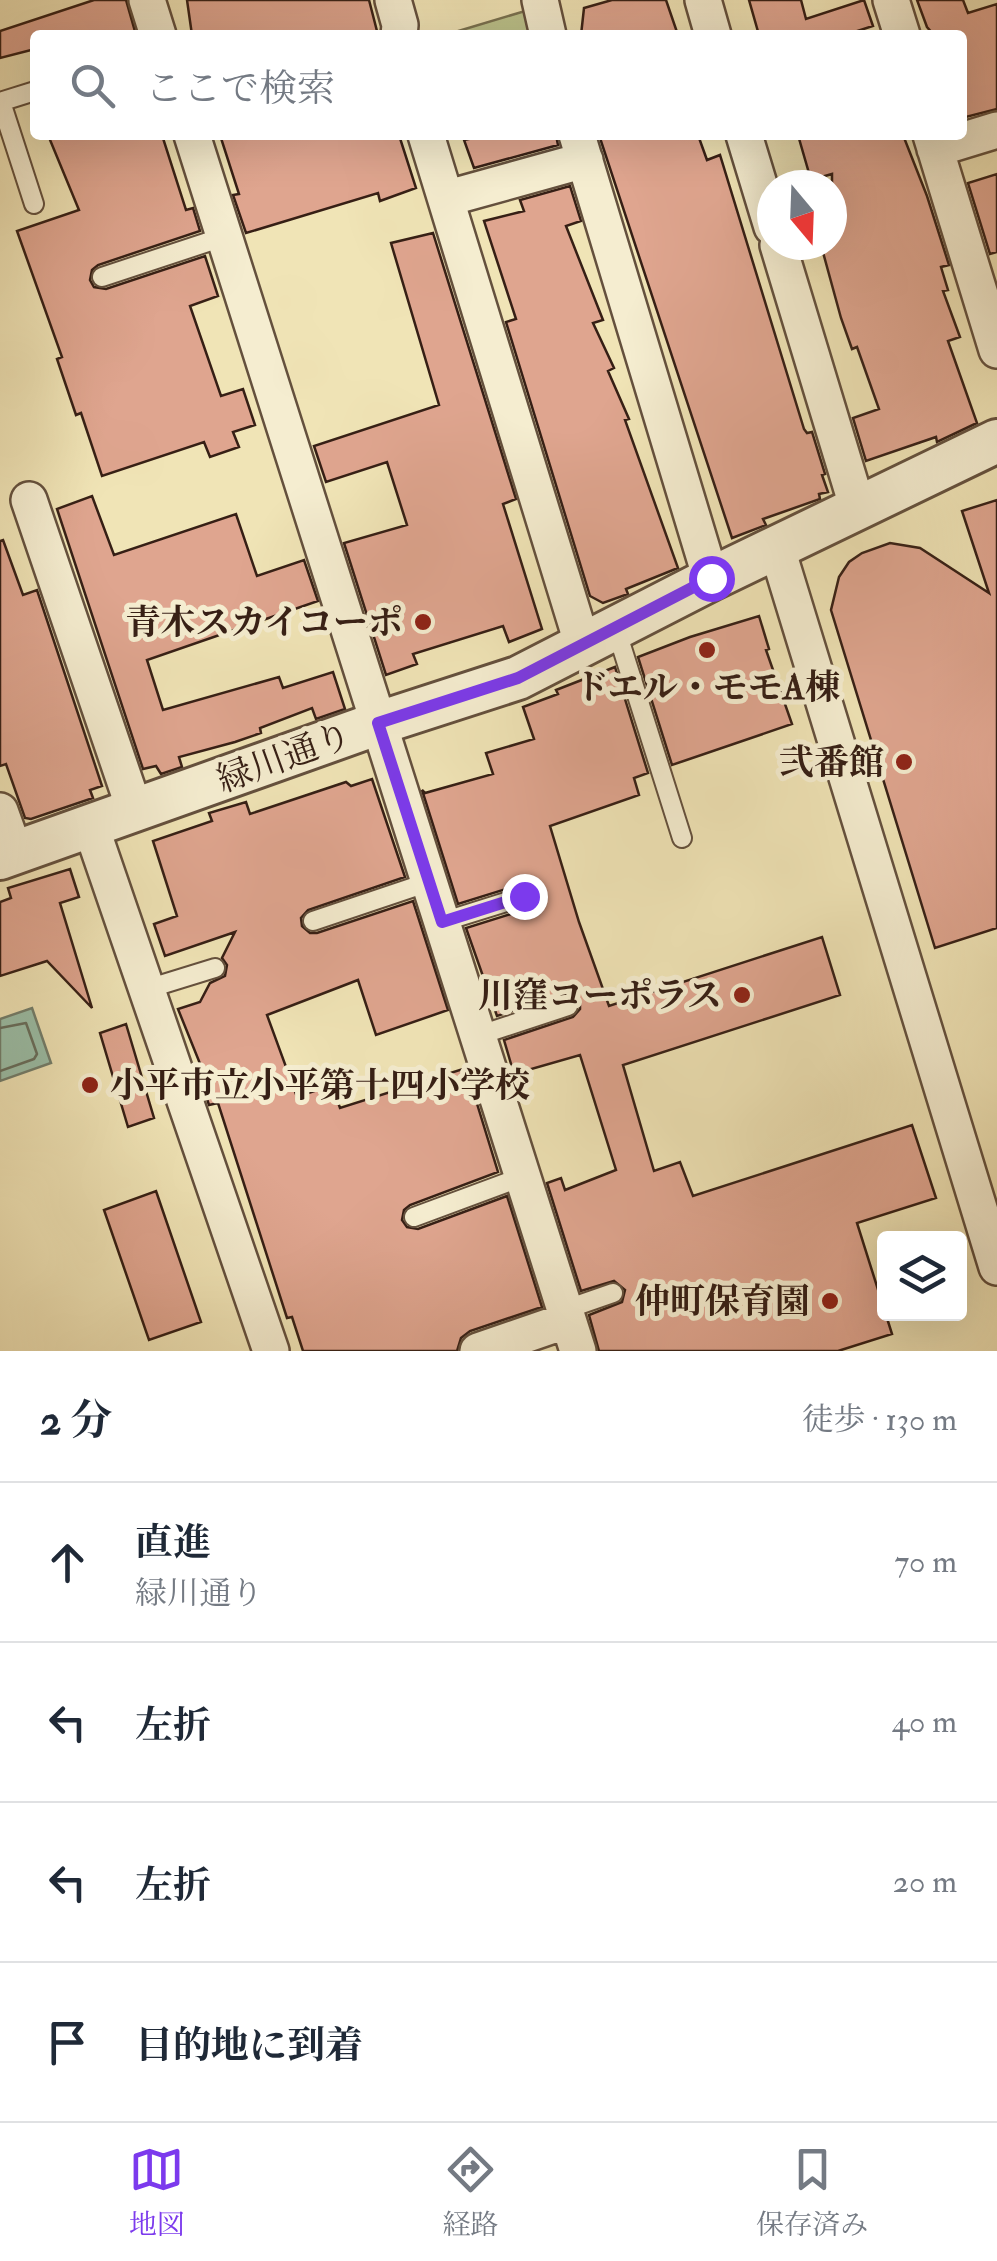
<!DOCTYPE html>
<html lang="ja">
<head>
<meta charset="utf-8">
<style>
  :root { --surface:#fff; --page:#f6f6f7; --text:#1f2937; --muted:#747a83; --line:#e0e1e3; --accent:#7c3aed }
  body { margin:0; font-family:"IM FELL Double Pica","Noto Serif JP",serif; background:var(--page); color:var(--text) }
  .controls { position:absolute; right:30px; bottom:30px; display:grid; overflow:hidden; border-radius:10px; box-shadow:0 10px 40px #0002 }
  .controls button { width:90px; height:90px; display:grid; place-items:center; padding:0; border:0; border-bottom:2px solid var(--line); background:var(--surface); color:var(--text); font:50px sans-serif }
  .compass { position:absolute; left:757px; top:170px; width:90px; height:90px; border-radius:50%; background:var(--surface); box-shadow:0 10px 40px #0002; rotate:161deg }
  .stop { position:absolute; width:30px; height:30px; margin:-22px; border:8px solid #7c3aed; border-radius:50%; background:#fff }
  .stop.end { background:#7c3aed; border-color:#fff; box-shadow:0 2px 10px #0008 }
  .list { margin:0; padding:0; list-style:none }
  h2 { display:flex; justify-content:space-between; align-items:center; height:130px; margin:0; padding:0 40px; font-size:42px }
  h2 small { font-size:32px; font-weight:400; color:var(--muted) }
  .list li { display:grid; grid-template-columns:65px 1fr auto; gap:30px; align-items:center; box-sizing:border-box; height:160px; padding:0 40px; border-top:2px solid var(--line) }
  .list b { display:block; font-size:38px; white-space:nowrap }
  .list p { margin:0; font-size:32px; white-space:nowrap; color:var(--muted) }
  .list em { font-size:32px; font-style:normal; color:var(--muted) }
  .icon { flex:none; width:55px; height:55px; fill:none; stroke:currentColor; stroke-width:2; stroke-linecap:round; stroke-linejoin:round }
  .map { position:relative; flex:none; width:997px; height:1351px; overflow:hidden }
  .search { position:absolute; background:var(--surface); box-shadow:0 10px 40px #0002; left:30px; right:30px; top:30px; height:110px; display:flex; align-items:center; gap:25px; box-sizing:border-box; padding:0 35px; border-radius:10px; color:var(--muted); font-size:38px }
  .sheet { height:770px; background:var(--surface) }
  nav { display:flex; justify-content:space-around; align-items:center; box-sizing:border-box; height:140px; border-top:2px solid var(--line); background:var(--surface); font-size:28px; color:var(--muted) }
  nav a { display:grid; justify-items:center; gap:5px }
  nav .on { color:var(--accent) }
  .map>svg:first-child { display:block }
  .green { fill:#bcc38c; stroke:#797150; stroke-width:2.5 }
  .water { fill:#9bbfa8; stroke:#737f6d; stroke-width:2.5 }
  .lines { fill:none; stroke-linecap:round; stroke-linejoin:round }
  .shore { stroke:#686f5e; stroke-width:2.5 }
  .building { fill:#dfa58f; stroke:#361f15; stroke-width:2.5 }
  .service-casing { stroke:#64503d; stroke-width:22 }
  .minor-casing { stroke:#64503d; stroke-width:40 }
  .tertiary-casing { stroke:#64503d; stroke-width:48 }
  .service { stroke:#f5edd0; stroke-width:18 }
  .minor { stroke:#f5edd0; stroke-width:35 }
  .tertiary { stroke:#f5edd0; stroke-width:42 }
  .route { stroke:#7c3aed; stroke-width:12 }
  .poi-dot { fill:#8f2418; stroke:#f5edd0; stroke-width:4 }
  .labels { text-anchor:middle; stroke-width:10; stroke-linejoin:round; paint-order:stroke }
  .poi-label { font-size:35px; font-weight:bold; fill:#361f15; stroke:#f5edd0; text-anchor:end }
  .street-label { font-size:35px; fill:#361f15; stroke:#f5edd0 }
</style>
</head>
<body>
<div class="map">
<svg width="997" height="1351" viewBox="0 0 997 1351">
  <rect width="100%" height="100%" fill="#f0e4b6"/>
  <filter id="stains"><feTurbulence type="fractalNoise" baseFrequency=".002" numOctaves="4"/><feColorMatrix values="0 0 0 0 .2 0 0 0 0 .09 0 0 0 0 .02 0 0 0 .5 -.17"/></filter>
  <radialGradient id="worn" r=".72"><stop offset=".6" stop-color="#630" stop-opacity="0"/><stop offset="1" stop-color="#630" stop-opacity=".3"/></radialGradient>
  <path class="green" d="M525 11 532 35H445Z"/>
  <path class="water" d="M32 1008 51 1063 0 1081V1019Z"/>
  <g class="lines">
    <path class="shore" d="M0 1028 26 1023 37 1054 34 1059 0 1071"/>
  </g>
  <path class="building" d="M94 0H126L136 35H35V49L0 58V31Z
    M187 0H369L378 35H192Z
    M612 0H666L678 35H581L584 8Z
    M749 0H801L806 19 864 0 873 26 845 35H759Z
    M917 0H963L968 13 997 4V109L962 118V35H934L927 27Z
    M48 135H162L186 210 193 208 200 231 98 265 92 270 90 280 94 287 106 289 205 256 218 296 190 306 221 396 243 389 255 425 233 432 239 447 210 457 204 442 102 476 81 413 76 415 57 359 62 357 17 231 79 210Z
    M220 135H399L416 188 380 201 378 193 246 233 233 195 239 194Z
    M487 135H556L558 145 474 168 464 140Z
    M599 135H698L707 160 720 155 804 429 807 433 812 432 825 474 822 475 828 492 819 494 820 499 763 519 766 525 732 538Z
    M798 135H903L927 196 949 265 941 267 948 290 943 291 960 337 948 341 977 423 937 442 936 437 866 461 853 418 879 409 857 347 852 349 841 318 821 245H832V174L811 180Z
    M997 174V252L990 254 968 183Z
    M570 186 581 221 566 226 603 320 593 323 614 368 608 371 629 419 625 420 678 568 626 589 628 594 603 603 590 596 506 322 516 319 484 221 524 211 520 200Z
    M433 233 516 499 503 504 542 629 509 642 503 626 413 654 417 664 386 675 344 543 407 525 387 462 326 482 314 446 439 405 391 243Z
    M92 496 114 555 236 514 257 576 304 560 318 601 147 660 163 710 279 677 283 688 333 672 345 709 316 719 312 708 260 728 261 733 235 742 179 757 182 767 161 774 156 766 143 769 57 509Z
    M997 500V928L935 948 831 610 839 577 849 562 862 553 890 543 920 548 989 593 962 511Z
    M3 540 23 595 37 590 102 786 90 790 93 798 31 819 25 818 6 764 0 766V541Z
    M759 616 769 649 766 650 792 724 672 765 638 657 690 637Z
    M615 667 648 773 634 778 639 795 550 826 579 922 609 1006 822 937 840 995 623 1065 654 1171 680 1162 693 1196 912 1125 936 1198 857 1223 892 1334 838 1351H599L589 1315 622 1302 625 1290 614 1281 581 1291 547 1183 561 1178 565 1190 616 1170 580 1055 514 1074 504 1040 573 1017 580 1009V1003L576 996 565 994 497 1016 466 928 530 908 537 900V891L533 886 522 884 458 904 422 790 425 793 493 774 486 753 534 739 523 707 558 694 556 690Z
    M372 779 405 877 308 910 301 918 302 926 310 933H317L413 901 448 1010 376 1035 358 980 267 1015 297 1097 332 1085 340 1108 466 1068 498 1172 410 1205 404 1210 402 1220 407 1227 418 1229 507 1196 542 1307 470 1331 461 1338 457 1351H303L292 1317 287 1318 218 1103 209 1105 200 1078 205 1076 178 1009 200 1002 210 983 225 976 227 965 222 958 235 932 165 956 154 924 177 916 153 841 212 821 209 813 246 802 250 814 346 782 351 786Z
    M70 869 79 897 60 903 92 1008 47 961 0 976V902L11 898 8 888Z
    M126 1024 154 1118 128 1127 100 1033Z
    M156 1191 201 1322 149 1340 104 1210Z"/>
  <g class="lines">
    <defs>
      <path id="service" d="M0 102 35 91
        M1 102 34 204
        M102 277 226 236
        M616 629 682 838
        M313 921 429 882
        M442 922 525 896
        M147 989 215 968
        M477 1036 568 1006
        M414 1217 522 1177
        M564 1310 613 1293"/>
      <path id="minor" d="M147 0 158 35
        M393 0 400 25 399 35
        M540 0 548 35
        M703 0 713 35
        M891 0 902 35
        M192 135 578 1351
        M426 135 583 646
        M577 135 711 579
        M744 135 772 227
        M931 135 997 350
        M935 149 997 130
        M448 198 585 160
        M778 245 858 509
        M29 500 135 811
        M777 549 997 1267
        M0 811 15 853
        M91 827 271 1351
        M478 1351 568 1320"/>
      <path id="tertiary" d="M0 858 379 723 518 678 711 579 997 441"/>
    </defs>
    <use href="#service" class="service-casing"/>
    <use href="#minor" class="minor-casing"/>
    <use href="#tertiary" class="tertiary-casing"/>
    <use href="#service" class="service"/>
    <use href="#minor" class="minor"/>
    <use href="#tertiary" class="tertiary"/>
  </g>
  <g class="lines">
    <path class="route" d="M524 896 442 922 378 723 518 678 711 578"/>
  </g>
  <g class="poi-dot">
    <circle cx="423" cy="622" r="10"/>
    <circle cx="707" cy="650" r="10"/>
    <circle cx="904" cy="762" r="10"/>
    <circle cx="742" cy="995" r="10"/>
    <circle cx="90" cy="1085" r="10"/>
    <circle cx="830" cy="1301" r="10"/>
  </g>
  <g class="labels">
    <g class="poi-label">
      <text x="403" y="634">青木スカイコーポ</text>
      <text x="707" y="699" text-anchor="middle">ドエル・モモA棟</text>
      <text x="884" y="774">弐番館</text>
      <text x="722" y="1007">川窪コーポラス</text>
      <text x="110" y="1097" text-anchor="start">小平市立小平第十四小学校</text>
      <text x="810" y="1313">仲町保育園</text>
    </g>
    <g class="street-label">
      <text transform="translate(284 757) rotate(-20)" y="12">緑川通り</text>
    </g>
  </g>
  <rect width="100%" height="100%" filter="url(#stains)"/>
  <rect width="100%" height="100%" fill="url(#worn)"/>
</svg>
<div class="controls">
<button><svg class="icon" aria-label="layers" viewBox="0 0 24 24"><path d="M12 4l9 5-9 5-9-5zM3 14l9 5 9-5"/></svg></button>
</div>
<svg class="compass" viewBox="-18 -18 36 36"><path d="M0-13l5 13h-10z" fill="#e53935"/><path d="M0 13l5-13h-10z" fill="#747a83"/></svg>
<div class="stop" style="left:711px;top:578px"></div>
<div class="stop end" style="left:524px;top:896px"></div>
<div class="search"><svg class="icon" aria-label="search" viewBox="0 0 24 24"><circle cx="10" cy="10" r="6"/><path d="M15 15l6 6"/></svg>ここで検索</div>
</div>
<section class="sheet">
<h2>2 分<small>徒歩 · 130 m</small></h2>
<ul class="list">
<li><svg class="icon" aria-label="ahead" viewBox="0 0 24 24"><path d="M12 20V5M6 11l6-6 6 6"/></svg><div><b>直進</b><p>緑川通り</p></div><em>70 m</em></li>
<li><svg class="icon" aria-label="left" viewBox="0 0 24 24"><path d="M17 20v-9H6M10 6l-5 5 5 5"/></svg><div><b>左折</b></div><em>40 m</em></li>
<li><svg class="icon" aria-label="left" viewBox="0 0 24 24"><path d="M17 20v-9H6M10 6l-5 5 5 5"/></svg><div><b>左折</b></div><em>20 m</em></li>
<li><svg class="icon" aria-label="arrive" viewBox="0 0 24 24"><path d="M6 21V4h12l-3 4 3 4H6"/></svg><div><b>目的地に到着</b></div></li>
</ul>
</section>
<nav>
<a class="on"><svg class="icon" aria-label="map" viewBox="0 0 24 24"><path d="M3 6l6-2 6 2 6-2v14l-6 2-6-2-6 2zM9 4v14M15 6v14"/></svg>地図</a>
<a><svg class="icon" aria-label="directions" viewBox="0 0 24 24"><path d="M12 3l9 9-9 9-9-9zM9 14v-3h6M13 9l2 2-2 2"/></svg>経路</a>
<a><svg class="icon" aria-label="saved" viewBox="0 0 24 24"><path d="M7 4h10v16l-5-4-5 4z"/></svg>保存済み</a>
</nav>
</body>
</html>
